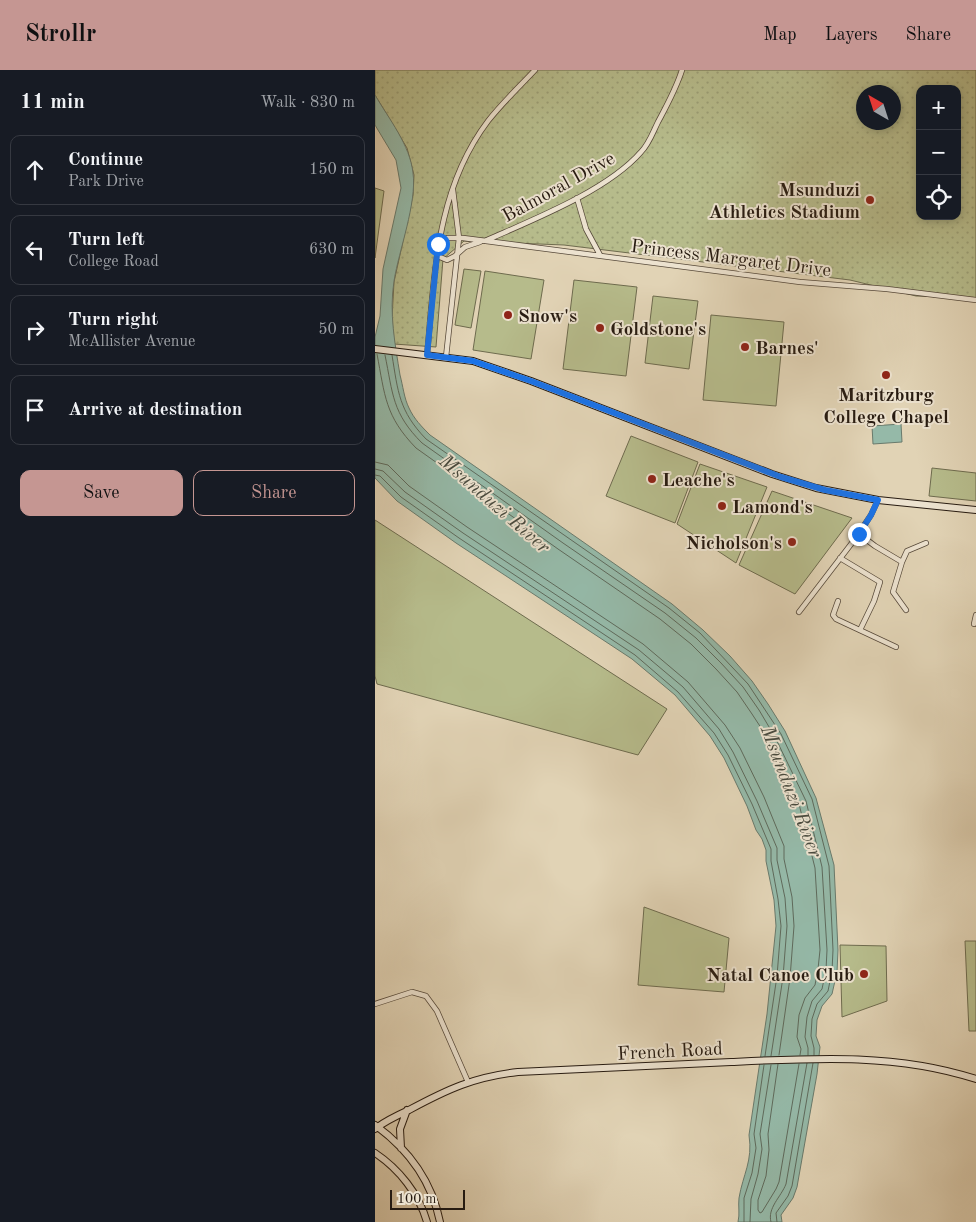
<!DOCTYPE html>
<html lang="en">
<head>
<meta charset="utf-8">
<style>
  :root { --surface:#171b24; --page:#20242c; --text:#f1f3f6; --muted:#9ea1a6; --line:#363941; --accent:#c59692 }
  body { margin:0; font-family:"Old Standard TT",serif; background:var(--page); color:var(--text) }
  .controls { position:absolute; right:15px; top:15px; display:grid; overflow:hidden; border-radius:10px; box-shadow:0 2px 8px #0003 }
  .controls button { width:45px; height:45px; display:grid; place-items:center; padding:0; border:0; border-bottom:1px solid var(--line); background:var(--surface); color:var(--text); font:25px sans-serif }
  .compass { position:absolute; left:481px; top:15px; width:45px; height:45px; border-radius:50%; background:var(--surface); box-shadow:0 2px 8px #0003; rotate:321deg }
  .scale { position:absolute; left:15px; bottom:12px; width:75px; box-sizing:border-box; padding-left:5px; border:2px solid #271b11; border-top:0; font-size:14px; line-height:18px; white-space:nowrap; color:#271b11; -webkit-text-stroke:4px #ece2cf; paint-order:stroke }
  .stop { position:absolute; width:15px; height:15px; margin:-11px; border:4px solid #1a73e8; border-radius:50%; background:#fff }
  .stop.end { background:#1a73e8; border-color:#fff; box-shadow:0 1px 5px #0008 }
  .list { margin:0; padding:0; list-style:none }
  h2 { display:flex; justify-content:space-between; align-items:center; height:65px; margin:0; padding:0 20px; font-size:21px }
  h2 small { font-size:16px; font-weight:400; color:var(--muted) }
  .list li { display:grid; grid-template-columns:32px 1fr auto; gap:15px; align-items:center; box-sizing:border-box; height:70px; margin:0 10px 10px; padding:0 10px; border:1px solid var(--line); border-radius:10px }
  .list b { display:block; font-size:19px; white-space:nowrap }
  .list p { margin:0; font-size:16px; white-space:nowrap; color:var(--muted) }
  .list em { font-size:16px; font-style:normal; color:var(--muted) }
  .actions { display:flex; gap:10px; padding:15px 20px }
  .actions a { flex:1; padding:11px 0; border:1px solid var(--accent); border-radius:10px; text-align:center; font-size:18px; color:var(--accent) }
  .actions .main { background:var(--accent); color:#111 }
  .icon { flex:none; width:28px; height:28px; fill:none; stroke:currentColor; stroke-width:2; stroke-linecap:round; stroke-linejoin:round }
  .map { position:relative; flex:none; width:601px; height:1152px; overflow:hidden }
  header { display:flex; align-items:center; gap:30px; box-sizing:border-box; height:70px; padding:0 25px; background:var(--accent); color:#111 }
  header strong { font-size:24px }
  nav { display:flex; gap:28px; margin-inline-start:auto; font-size:18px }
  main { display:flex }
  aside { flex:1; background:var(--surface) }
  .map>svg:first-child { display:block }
  .green { fill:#b6bb8b; stroke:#6e6b4e }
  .park { fill:url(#park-dots); stroke:#6e6b4e; fill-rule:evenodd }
  .water { fill:#95b9a8; stroke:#697a6c }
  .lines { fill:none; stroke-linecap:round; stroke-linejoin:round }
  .shore { stroke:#5e6a5c; stroke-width:1 }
  .street-casing { stroke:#56493a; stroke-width:6 }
  .secondary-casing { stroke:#271b11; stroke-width:8 }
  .street { stroke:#ece2cf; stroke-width:4.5 }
  .secondary { stroke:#ece2cf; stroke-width:6 }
  .route { stroke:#1a73e8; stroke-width:6 }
  .poi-dot { fill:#8f2418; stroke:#ece2cf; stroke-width:2 }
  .labels { text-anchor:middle; stroke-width:4; stroke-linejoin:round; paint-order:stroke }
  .street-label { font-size:19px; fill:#271b11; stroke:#ece2cf }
  .poi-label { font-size:19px; font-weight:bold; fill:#271b11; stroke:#ece2cf; text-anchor:start }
  .water-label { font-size:20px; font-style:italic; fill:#484a3e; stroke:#ece2cf }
</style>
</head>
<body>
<header>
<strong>Strollr</strong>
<nav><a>Map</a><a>Layers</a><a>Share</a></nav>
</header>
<main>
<aside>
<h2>11 min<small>Walk · 830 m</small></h2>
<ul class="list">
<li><svg class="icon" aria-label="ahead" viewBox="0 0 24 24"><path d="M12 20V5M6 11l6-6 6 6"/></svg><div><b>Continue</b><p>Park Drive</p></div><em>150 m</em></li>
<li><svg class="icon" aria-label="left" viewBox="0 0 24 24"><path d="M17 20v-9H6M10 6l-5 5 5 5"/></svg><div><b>Turn left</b><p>College Road</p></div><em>630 m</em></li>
<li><svg class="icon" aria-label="right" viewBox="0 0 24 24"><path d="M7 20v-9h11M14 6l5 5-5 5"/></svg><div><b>Turn right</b><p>McAllister Avenue</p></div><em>50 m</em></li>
<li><svg class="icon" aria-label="arrive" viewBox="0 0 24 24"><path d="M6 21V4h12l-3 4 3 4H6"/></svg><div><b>Arrive at destination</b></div></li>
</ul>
<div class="actions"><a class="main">Save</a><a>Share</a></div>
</aside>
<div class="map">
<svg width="601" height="1152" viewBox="0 0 601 1152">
  <defs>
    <pattern id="park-dots" width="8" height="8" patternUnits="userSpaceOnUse" patternTransform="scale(1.25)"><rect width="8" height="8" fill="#b6bb8b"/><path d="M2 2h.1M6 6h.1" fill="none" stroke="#9ca077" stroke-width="1.8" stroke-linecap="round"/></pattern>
  </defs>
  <rect width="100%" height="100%" fill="#e1d3b5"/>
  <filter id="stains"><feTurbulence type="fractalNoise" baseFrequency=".004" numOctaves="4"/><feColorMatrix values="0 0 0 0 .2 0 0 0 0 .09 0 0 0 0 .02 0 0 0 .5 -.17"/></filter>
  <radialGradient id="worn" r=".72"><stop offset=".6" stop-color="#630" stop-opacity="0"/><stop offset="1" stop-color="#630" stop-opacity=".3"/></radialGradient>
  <path class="green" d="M0 118 9 121 0 188Z
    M89 199 106 201 96 258 80 255Z
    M110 201 169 210 156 289 98 280Z
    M199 210 262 217 251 306 188 299Z
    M278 226 323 231 314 299 270 293Z
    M336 245 409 252 401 336 328 330Z
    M256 366 323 392 300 453 231 426Z
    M325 394 392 417 361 493 302 454Z
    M557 398 601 403V431L554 426Z
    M397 421 477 448 420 524 364 495Z
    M0 450 292 639 263 685 2 614 0 606Z
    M269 837 354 868 349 922 263 915Z
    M590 871H601V961H594Z
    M465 875 511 876 512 931 467 947Z"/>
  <path class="park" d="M0 0H601V228L541 226 475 210 189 175 89 171 68 189 61 277 19 274 17 248 19 212 38 125 39 105 32 78 0 25ZM545 19H582V146H545ZM488 22H518V52H488Z"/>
  <path class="water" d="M0 25C14 49 35 75 38 103 42 133 24 180 19 211 14 243 20 274 25 305 28 316 29 328 34 338 39 349 47 357 55 365L297 534 328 560 355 586 377 611 393 634 410 661 441 728 459 795 463 880 462 902 457 924 447 936 442 950 441 966 445 977 442 1004 422 1117 418 1128 406 1145 407 1152H363C365 1144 363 1136 364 1128 368 1104 378 1091 374 1065L392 944 401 856 399 830 391 791V780L387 769 381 760 372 736 349 688 335 666 300 625 257 589 81 473 22 431 0 408V267L5 246 8 199 26 118 21 90 0 55Z
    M526 354 527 372 498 374 497 356Z"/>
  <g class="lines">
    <path class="shore" d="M2 284C10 326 10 346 41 378L183 479 285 549 316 574 341 599 362 622 377 644 394 670 424 734 440 798 445 880 443 899 440 915 430 928 424 945 422 967 426 979 425 985
      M10 285C18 324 17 343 47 373L188 473 290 543 321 568 346 593 368 617 384 640 400 667 431 731 447 797 452 880 451 900 447 919 437 931 432 947 430 967 433 978V985
      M17 285C23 322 24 341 51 369L294 538 325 563 373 614 406 664 437 729 454 796 458 880 457 901 453 921 442 934 437 949 436 966 439 978V985
      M0 392 13 395 34 416 92 457 268 574 313 612 350 655 365 678 389 727 409 776V789L417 827 419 856 415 908 404 985
      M0 399 8 401 30 422 88 463 264 580 308 617 344 659 358 682 382 731 402 778V790L410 828 412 856 408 907 396 986
      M0 405 5 406 26 427 84 468 260 585 303 622 339 663 353 685 377 734 396 779V791L403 829 406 856 402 906 390 986
      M403 994 393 1064 394 1080 391 1106 383 1130V1140L385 1143 387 1142 401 1119 404 1112 424 994
      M369 1152V1128L377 1103 381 1078 379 1064 389 995
      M375 1152 376 1129 383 1104 387 1079 385 1064 396 995
      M396 1152C392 1138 406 1127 411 1114L432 993
      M402 1152 401 1143 413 1126 417 1116 438 993"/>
    <defs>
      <path id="street" d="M202 128 211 159 225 185
        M110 171C157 150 232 121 266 82 274 74 278 62 283 52 292 35 301 19 307 0
        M63 174 72 168H88L425 212 512 219 601 230
        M62 184 65 187 72 190 80 186 90 177 105 172
        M52 285C60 202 61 120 113 51 127 33 144 17 160 0
        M71 287 84 168 78 120
        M484 464 500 476 527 492 518 522 531 540
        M465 488 505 512 499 531 485 560
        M527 492 532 481 551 473
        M463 531 458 545 461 549 521 577
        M424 542 480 469 496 445 503 430
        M599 554 601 545
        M0 934 37 922 51 926 62 941 93 1012"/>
      <path id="secondary" d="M0 279 98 291 156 311 397 404 441 418 503 430 601 440
        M0 1055C33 1079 57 1112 65 1152
        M0 1059C10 1051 23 1045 34 1040 73 1019 99 1007 143 1002 214 999 285 995 356 992 438 988 522 983 601 1009
        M26 1078 25 1059 32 1040
        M0 1083C24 1099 44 1124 52 1152"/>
    </defs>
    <use href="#street" class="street-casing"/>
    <use href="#secondary" class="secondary-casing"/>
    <use href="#street" class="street"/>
    <use href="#secondary" class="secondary"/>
  </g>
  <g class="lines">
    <path class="route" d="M63 174 52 285 98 291 156 311 406 407 450 420 503 430 496 445 484 464"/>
  </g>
  <g class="poi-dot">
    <circle cx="495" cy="130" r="5"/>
    <circle cx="133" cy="245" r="5"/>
    <circle cx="225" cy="258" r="5"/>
    <circle cx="370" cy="277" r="5"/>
    <circle cx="511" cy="305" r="5"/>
    <circle cx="277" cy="409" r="5"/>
    <circle cx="347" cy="436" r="5"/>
    <circle cx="417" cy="472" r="5"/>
    <circle cx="489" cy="904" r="5"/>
  </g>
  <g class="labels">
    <g class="street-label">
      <text transform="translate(183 116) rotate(-29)" y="7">Balmoral Drive</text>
      <text transform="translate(356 187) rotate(7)" y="7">Princess Margaret Drive</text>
      <text transform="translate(295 980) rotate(-3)" y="7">French Road</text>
    </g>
    <g class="poi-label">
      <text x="485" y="126" text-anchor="end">Msunduzi<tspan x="485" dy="22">Athletics Stadium</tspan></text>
      <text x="143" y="252">Snow's</text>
      <text x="235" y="265">Goldstone's</text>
      <text x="380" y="284">Barnes'</text>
      <text x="511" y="331" text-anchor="middle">Maritzburg<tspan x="511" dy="22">College Chapel</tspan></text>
      <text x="287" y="416">Leache's</text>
      <text x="357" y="443">Lamond's</text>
      <text x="407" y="479" text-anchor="end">Nicholson's</text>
      <text x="479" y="911" text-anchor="end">Natal Canoe Club</text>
    </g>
    <g class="water-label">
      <text transform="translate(120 433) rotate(41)" y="7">Msunduzi River</text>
      <text transform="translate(417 721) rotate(69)" y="7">Msunduzi River</text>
    </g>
  </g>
  <rect width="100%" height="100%" filter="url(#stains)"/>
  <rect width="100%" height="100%" fill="url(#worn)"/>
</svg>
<div class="controls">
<button>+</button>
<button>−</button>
<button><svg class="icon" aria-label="locate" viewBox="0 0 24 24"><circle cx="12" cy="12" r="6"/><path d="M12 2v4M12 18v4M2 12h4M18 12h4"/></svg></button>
</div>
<svg class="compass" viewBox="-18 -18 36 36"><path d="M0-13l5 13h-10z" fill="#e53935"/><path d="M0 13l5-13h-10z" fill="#9ea1a6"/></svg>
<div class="scale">100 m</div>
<div class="stop" style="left:63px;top:174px"></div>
<div class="stop end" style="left:484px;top:464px"></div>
</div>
</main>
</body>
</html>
